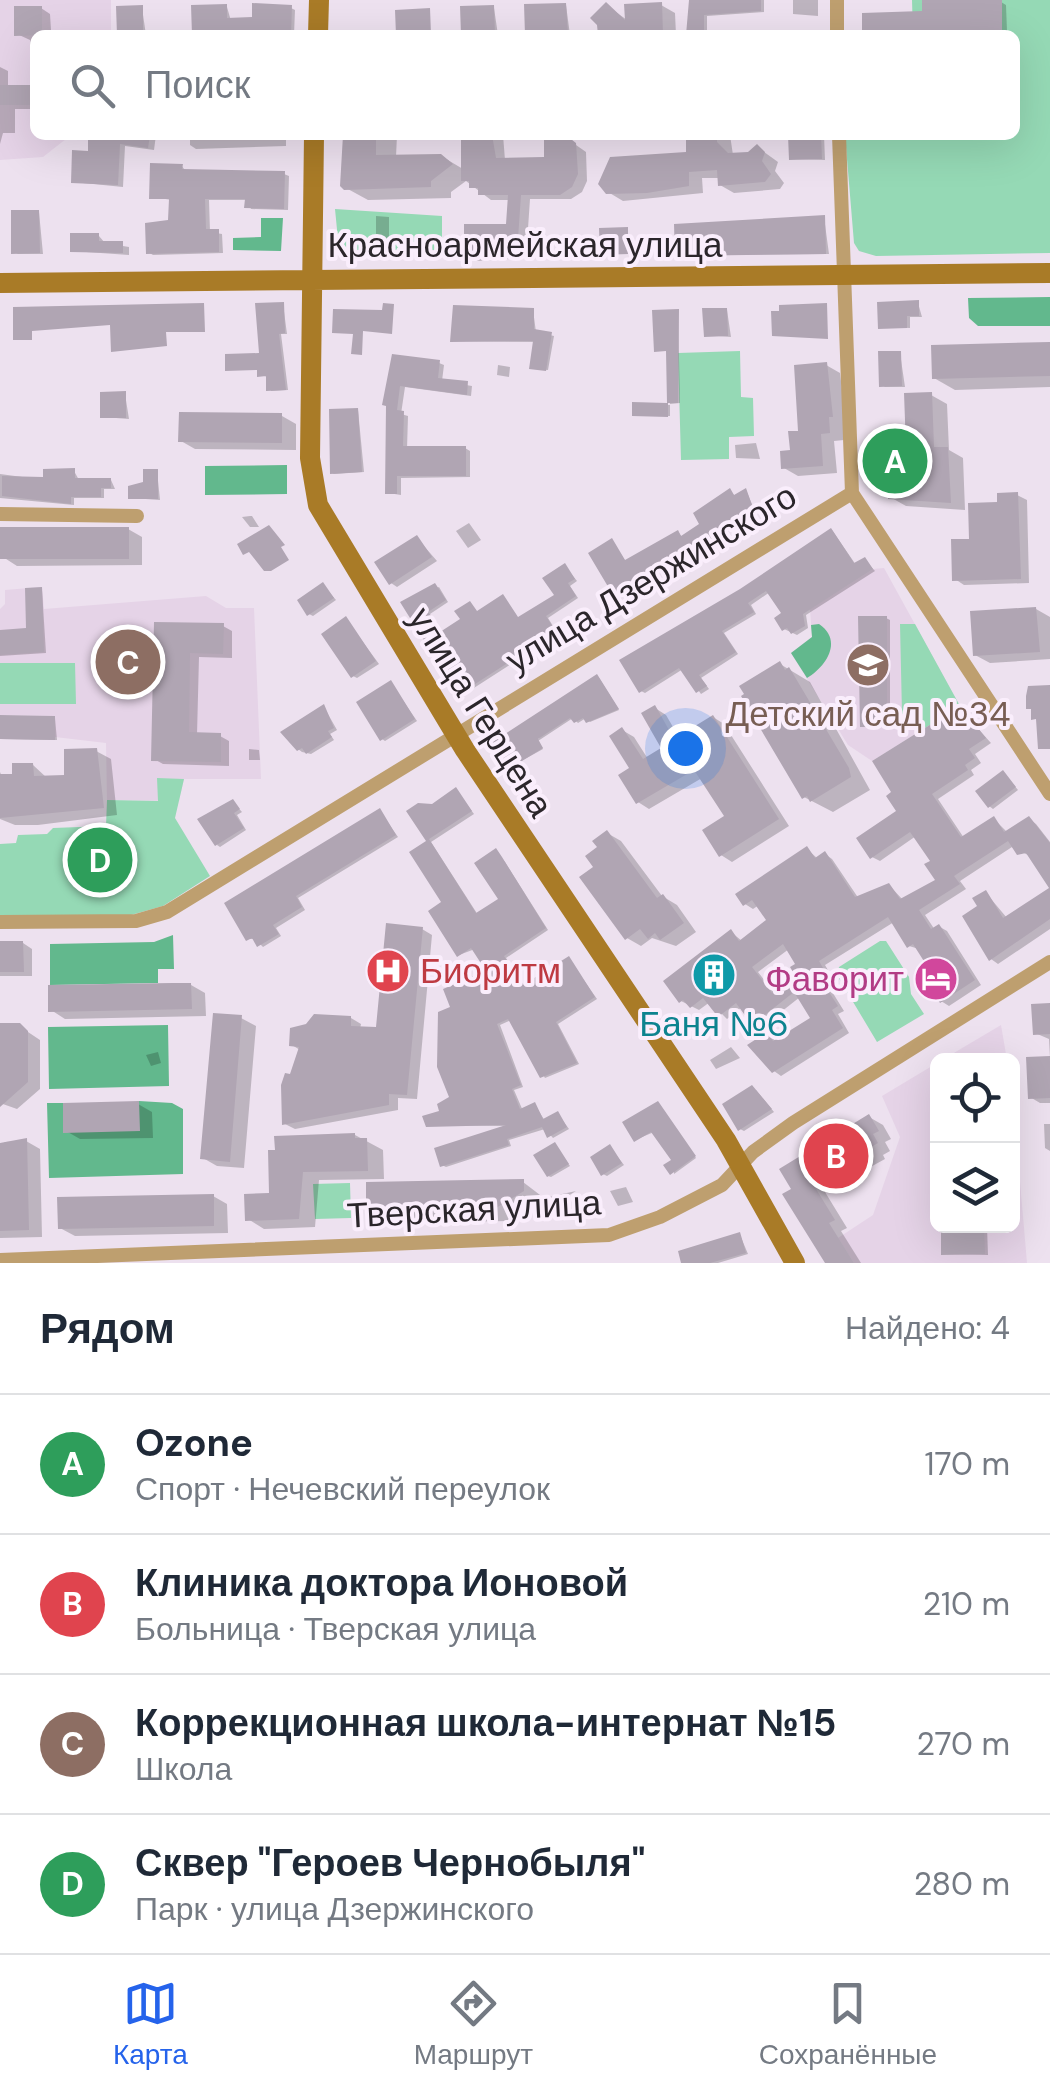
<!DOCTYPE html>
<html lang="ru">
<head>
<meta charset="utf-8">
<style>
  :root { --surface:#fff; --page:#f2f2f3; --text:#1f2937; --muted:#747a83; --line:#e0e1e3; --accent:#2563eb }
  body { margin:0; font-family:"DM Sans",sans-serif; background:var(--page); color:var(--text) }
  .controls { position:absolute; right:30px; bottom:30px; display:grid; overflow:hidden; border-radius:15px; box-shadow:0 10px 40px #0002 }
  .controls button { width:90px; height:90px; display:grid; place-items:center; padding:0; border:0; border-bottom:2px solid var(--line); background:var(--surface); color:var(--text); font:50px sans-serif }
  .you { position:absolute; left:685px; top:748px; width:35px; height:35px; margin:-25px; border:8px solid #fff; border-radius:50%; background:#1a73e8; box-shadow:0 0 0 15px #1a73e833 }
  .badge { display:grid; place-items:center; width:65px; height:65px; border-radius:50%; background:var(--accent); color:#fff; font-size:32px; font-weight:700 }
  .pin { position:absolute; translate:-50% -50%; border:5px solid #fff; box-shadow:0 2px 10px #0006 }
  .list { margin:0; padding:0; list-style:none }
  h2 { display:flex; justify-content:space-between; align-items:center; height:130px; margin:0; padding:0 40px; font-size:42px }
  h2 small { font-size:32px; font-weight:400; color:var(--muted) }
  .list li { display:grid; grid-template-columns:65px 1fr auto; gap:30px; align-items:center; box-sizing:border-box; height:140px; padding:0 40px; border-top:2px solid var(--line) }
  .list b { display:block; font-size:38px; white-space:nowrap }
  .list p { margin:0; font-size:32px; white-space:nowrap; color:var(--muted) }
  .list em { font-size:32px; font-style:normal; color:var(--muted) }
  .icon { flex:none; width:55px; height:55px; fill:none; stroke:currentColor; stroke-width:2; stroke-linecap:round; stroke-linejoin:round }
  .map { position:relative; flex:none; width:1050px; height:1263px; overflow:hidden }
  .search { position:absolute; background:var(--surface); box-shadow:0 10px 40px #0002; left:30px; right:30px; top:30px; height:110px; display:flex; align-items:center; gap:25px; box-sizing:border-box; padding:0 35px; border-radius:15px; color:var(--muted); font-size:38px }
  .sheet { height:690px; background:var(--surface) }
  nav { display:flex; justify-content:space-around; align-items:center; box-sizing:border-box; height:140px; border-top:2px solid var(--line); background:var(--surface); font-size:28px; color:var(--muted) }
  nav a { display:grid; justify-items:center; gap:5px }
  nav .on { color:var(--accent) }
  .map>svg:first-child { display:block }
  .built { fill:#e5d3e7 }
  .green { fill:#95d9b5 }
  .forest { fill:#62b88d }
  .shadow { fill:#0003; fill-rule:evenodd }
  .building { fill:#b0a5b3; fill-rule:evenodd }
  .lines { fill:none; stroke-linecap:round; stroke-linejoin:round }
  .street { stroke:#be9f6f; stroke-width:14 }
  .secondary { stroke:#a97b27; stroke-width:20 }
  .labels { text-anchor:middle; stroke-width:8; stroke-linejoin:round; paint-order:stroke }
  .street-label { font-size:35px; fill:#2b262b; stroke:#faeefc }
  .education-label { font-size:35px; fill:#785e54; stroke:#faeefc }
  .health-label { font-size:35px; fill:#be3a42; stroke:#faeefc; text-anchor:start }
  .hotel-label { font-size:35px; fill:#b23c85; stroke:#faeefc; text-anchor:end }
  .culture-label { font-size:35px; fill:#0d838f; stroke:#faeefc }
</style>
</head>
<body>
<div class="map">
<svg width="1050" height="1263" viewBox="0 0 1050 1263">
  <rect width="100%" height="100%" fill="#ede1ef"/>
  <path class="built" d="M0 0H111V35H35V135H71L43 157 0 160Z
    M884 568 960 706 872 761 848 745 791 653 812 637 810 609 873 569Z
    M42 587 44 609 206 596 226 608H254L261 779H184L179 801 107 800 106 743 55 737V716L0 715V609L5 604V590Z
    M1001 1025 1007 1060H942Z
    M937 1063 938 1226H1012L1013 1099 1027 1263H854L838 1238 873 1215 900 1137 882 1096Z"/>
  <path class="green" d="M912 0H1050V253L876 256 859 251 854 243 845 135H1015V35H913Z
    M335 209 442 216V250H339Z
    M740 351 741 397 753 398 754 436 729 437V459L681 460 678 353Z
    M900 624H915L960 706 925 728 917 714H902Z
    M0 663H75L76 704H0Z
    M157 778 184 779 175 818 210 876 163 906 131 915H0V844L16 843 18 835 47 834 53 828 106 826 107 800 158 801Z
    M880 941H886L909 977 911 994 924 1014 877 1042 837 975 839 967Z
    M350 1183 351 1218 315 1219 313 1184Z"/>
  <path class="forest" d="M261 218H283L281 251 233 250V238L261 237Z
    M1050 297V326H978L969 318 968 298Z
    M287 465V494L205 495V466Z
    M819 624C843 640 827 666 807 678L791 653 812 637 811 625Z
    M173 935 174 969H158V983L50 985V944L154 942Z
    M168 1025 169 1086 49 1089 48 1027Z
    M139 1101 172 1103 183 1109V1174L49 1178 47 1103H63V1132Z"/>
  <path class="shadow" d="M691 0H764V12L707 16V35H690Z
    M793 0H818V16L793 14Z
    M1001 2 1006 5 1007 31 865 34Z
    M566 5 570 35H528Z
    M606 5 627 20 661 5 675 13 676 35H612Z
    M227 7 231 21 254 19 291 8 295 10 294 35H194Z
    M41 8 50 14 51 30H77L85 35H35V109H15V133H3L0 144V67L8 71V87H30V40L17 34Z
    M142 8 146 35H119Z
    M494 8 498 35H464Z
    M91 135H156L154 150 125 146 123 187 73 182 90 154Z
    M190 135H286V146L196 149 190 145Z
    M344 135H397L396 157 441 156 463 169 462 135H503L505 160H546L566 138 586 152 587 181 582 192 571 199H530L526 258 477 261 467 255 508 227 510 200H491L466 181 451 192V198L368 200 346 188Z
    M686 135H730L733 155 749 154 757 147 778 162 775 171 784 183 780 189 734 193 720 185V178H702L703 193 623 201 608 192 689 154Z
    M790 135H824L825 160 791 159Z
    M182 166 186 172 284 174 289 176 288 210 251 209 247 200H209L210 232 222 234 223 253 153 255 148 252 171 222 172 200 152 197Z
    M39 212 43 254H18L14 252Z
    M376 216 389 217V245L376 244Z
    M824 217 829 254 678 255Z
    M99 236 105 243 129 247V255L72 251Z
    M918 303 922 317H910V328L880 327Z
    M283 304 287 334H281L288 390 271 391 268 377 260 375V370H228L262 355Z
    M533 310 536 332 554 336 548 370 534 369 535 342 452 341Z
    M727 310 731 337 706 335Z
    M678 311 680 403 670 404V416H637L635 405H670L668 351 656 350Z
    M1050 345V387L955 390 934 378Z
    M900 353 905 387H885L882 385Z
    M394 357 439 363 444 365 442 381 472 386 471 396 405 387 401 414 408 416 407 449 465 448 470 451V477L401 478V495L388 493Z
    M498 365 510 367 509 377 497 375Z
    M826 365 840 373 846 423 844 440 834 441 837 473 798 476 784 468Z
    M125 394 129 419 103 417Z
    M931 395 947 404 949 450 963 458 965 510 906 506 890 497Z
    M358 410 364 472 334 474 332 473Z
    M282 416 296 424V450L195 449 181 441Z
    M756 443 760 459 736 458 735 445Z
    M74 471 79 480H111L115 489H104V498H74V505L0 498V474L45 480Z
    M157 471 160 500 131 498 146 484Z
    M746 490 757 516 614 593 612 541 626 562 678 532 683 538 703 525 730 491 736 497Z
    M1017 495 1027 500 1029 583 964 585 955 579 1000 504Z
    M250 516H252L259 527H250L242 517Z
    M469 523 481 540 468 548 456 531Z
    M128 529 142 537V565L17 566 3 557Z
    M832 530 856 565 865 560 875 571 806 615 808 628 797 635 784 629 785 614 770 592 751 605 756 614 724 633 738 654 701 678 709 689 701 694 683 669 645 693 641 691 741 591Z
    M417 538 437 561 397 587 391 583Z
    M565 566 577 581 570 586 578 598 548 618 558 634 463 695 403 603 439 587 448 602 430 614 442 633 463 620 470 604 478 613 519 619 557 596Z
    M323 585 336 600 313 616 309 614Z
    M42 590 46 653 0 656V632L29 630Z
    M1036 609 1050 617V659L990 663 975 655Z
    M886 618 890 620V719L913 718 916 727 862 726Z
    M346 619 379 664 357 678 353 676Z
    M156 625 223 626 232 631V658L199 657 197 735 220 736 229 741V766L163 764 154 759Z
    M780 664 810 682 870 790 833 812 804 797Z
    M599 678 619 710 590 722 586 718 578 723 573 718 538 741 543 749 509 768Z
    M391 683 417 721 385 741 382 739Z
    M324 707 337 730 330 734 334 740 311 754 302 752 298 749Z
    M655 708 666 715 680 739 713 717 724 724 789 826 732 862 721 855 727 817 702 778 649 809 638 802 622 730 634 737 648 759 665 748Z
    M960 709 991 743 975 754 981 763 971 770 974 775 938 799 964 838 994 819 1008 833 1029 819 1036 824 1050 842V885L1032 857 1012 847 960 881 966 889 925 915 935 930 940 927 947 931 981 985 949 1006 941 1001 919 949 909 946 894 922 825 965 829 972 823 977 844 1011 838 1014 849 1033 781 1076 774 1071 768 1035 777 1042 814 1019 800 997 762 1027 742 1007 727 1019 710 1002 699 1010 681 1001 731 932 742 941 769 921 759 905 753 909 745 904 807 849 818 859 825 854 832 859 859 899 889 885 903 900 938 881 933 861 916 836 880 861 872 857ZM789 949 799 965V978L775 994 758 972Z
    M0 717 55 718 57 740 0 739Z
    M249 749 259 750 260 760H249Z
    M96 751 111 759 117 815 38 825H15L0 819V772L2 777H15L33 765 47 778 67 777Z
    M1003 772 1018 790 993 809 989 806Z
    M456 790 474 814 431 842 478 915 501 899 496 851 505 862 548 930 506 958 525 987 569 959 597 999 558 1024 579 1064 545 1078 511 1020 500 1025 523 1087 514 1090 523 1111 535 1105 545 1121 558 1114 569 1129 553 1138 545 1129 509 1140 511 1146 446 1167 442 1165 507 1126 428 1125 452 1098 453 1008 490 972 475 949 459 955 430 842 410 812 432 806Z
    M233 802 242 812 237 815 246 830 220 847 217 845Z
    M380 811 398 837 298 898 305 910 276 928 281 936 263 947 255 939H248Z
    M607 833 621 841 662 896 677 905 696 932 676 946 652 938 641 946 627 938 596 868Z
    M1050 890V929L998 964 991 959 981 907 986 893 1007 918Z
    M422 929 432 935 417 1099 398 1098V1110L295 1129 285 1124 300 1050 292 1045 351 1018 361 1024 360 1029H378Z
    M23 943 32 949V976H0V944Z
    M191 985 205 993 206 1016 65 1019 51 1010Z
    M1050 1005V1103H1040L1030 1097 1050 1058 1049 1039 1035 1033Z
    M241 1018 256 1026 244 1168 217 1166 203 1158Z
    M0 1026H19L40 1040V1089L17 1109 0 1103Z
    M731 1047 740 1058 716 1069 710 1060Z
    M158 1052 161 1063 151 1066 146 1055Z
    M756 1090 774 1112 744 1131 740 1129Z
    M138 1104 152 1112 153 1138 80 1139 66 1131Z
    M660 1105 696 1158 674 1174V1161L654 1132 635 1140Z
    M869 1117 883 1125 891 1139 885 1142 890 1151 883 1155 885 1159 825 1192 847 1228 841 1231 861 1263H828L786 1195Z
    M1044 1124H1050V1151L1045 1148Z
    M355 1135 383 1150 384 1179 319 1180 315 1227 264 1229 248 1219 272 1195 271 1153Z
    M26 1141 40 1149 42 1237 0 1238V1147L5 1142Z
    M555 1145 570 1166 551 1177 548 1176Z
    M610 1147 624 1165 607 1176 603 1174Z
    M523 1182 544 1198 576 1191 550 1207 549 1200 513 1221 390 1223 369 1211Z
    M626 1187 633 1202 618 1206 610 1191Z
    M213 1196 227 1204 228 1233 75 1236 60 1228Z
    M581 1199 586 1213 569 1217 565 1203Z
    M943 1226H987L988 1255 944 1254Z
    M740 1235 748 1254 718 1263H684L681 1252Z"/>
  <path class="building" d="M689 0H761V11L704 15V35H686Z
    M922 0H1002V30L862 35V13L922 11Z
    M606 2 625 20 624 4 662 2 663 35H598L597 25 590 18Z
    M252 3 292 5 291 35H192L191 5 227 4V18L252 17Z
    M566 3 568 35H525L524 4Z
    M143 5V35H117L116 6Z
    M494 5 495 35H461L460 6Z
    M14 6H42V35L14 36Z
    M430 8 431 35H396L395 10Z
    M0 85H35V105H0Z
    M88 135H150L148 148 120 144 118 185 71 183 72 150 88 151Z
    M343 135H376V155L441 154 453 164 431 181V187L344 190 340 186Z
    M461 135H492L496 158 544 157V136H567L576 143 578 174 572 187 560 195H521L517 253 464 256V224H506L508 195H478V188H469V181H461Z
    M686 135H717V142L728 153 748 152 757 144 765 152 762 161 771 174 765 182 718 186 717 170 689 172V186L647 193 606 194 598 184 610 157 686 152Z
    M788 135H821L822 159 789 160Z
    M150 163 183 164 182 169 285 171 284 209 244 208 245 199H205L206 229H219V252L146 254 145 223 168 220 169 199H149Z
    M11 210H39L40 253 11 254Z
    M825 215 826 254 675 256 674 224Z
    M628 227V254L600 255 599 228Z
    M70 233H99V241H123V253L70 252Z
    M919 300V316H907V328L878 329 877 302Z
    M284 302 285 333 279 334 286 390 266 391V376L257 377V370L225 371V354L259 353 255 303Z
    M204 303 205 332H166L167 346 111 352 110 325 32 331V340H13V307Z
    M383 303 394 304 392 334 363 331 362 355 351 354 353 334 332 333 333 309 382 310Z
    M827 303 828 339 772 336 771 311H779V305Z
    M453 305 534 308V329L552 332 546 371 529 369 533 341 450 342Z
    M702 308H727L728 336 704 337Z
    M679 309 678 403H668V417L632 416V402L667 403 666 351 654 352 652 310Z
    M1050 342V376L932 379 931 345Z
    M878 351H901L902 386 879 387Z
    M392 354 440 360 438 378 468 381 467 395 400 386 397 410 404 411 403 446H466V476H397V494H385L386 406 382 405Z
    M827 362 833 417H829L830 433 821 434 823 466 781 469 780 451 790 450 788 431H798L794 365Z
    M126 391V418H100V392Z
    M932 392 934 447H948L951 503 888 499 886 449 906 448 904 393Z
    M358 408 362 472 330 474 329 409Z
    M179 412 282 413V443L178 442Z
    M75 468V478H111V488H101V497H71V504L2 496V476L43 477V469Z
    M143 469H158V499H128V486L143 482Z
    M730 488 734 495 746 488 755 514 613 595 588 553 612 538 625 560 678 530 681 536 699 524 693 513Z
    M1018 492 1021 579 952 581 951 539H969L968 503 997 502V493Z
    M269 525 285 545 281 547 289 560 271 571H264L249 552 243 555 237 544Z
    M0 527H129V559H0Z
    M831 528 854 563 865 557 873 569 803 614 805 626 791 634 787 628 782 631 774 618 781 613 766 591 748 603 754 612 722 631 736 652 699 675 707 686 696 693 679 668 639 693 619 660 740 589Z
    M417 535 432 557 389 585 374 562Z
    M565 563 575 579 568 583 576 596 546 616 556 632 458 695 400 602 435 583 446 600 428 612 440 632 460 619 454 611 470 601 477 611 503 594 518 617 554 595 542 578Z
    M323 582 334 598 307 616 297 600Z
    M42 587 44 652 0 655V630L26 628 25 588Z
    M1036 607 1040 652 973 656 970 611Z
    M346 616 376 661 351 678 321 634Z
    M858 616H887V716H913V727H860Z
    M154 622 224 623 223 654 190 653 189 732 221 733V762L151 761Z
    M780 661 785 670 789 667 849 768 851 777 810 802 807 796 802 799 741 696 744 694 739 686Z
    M597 674 619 709 586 723 583 718 574 723 570 718 538 739 543 748 507 770 491 743Z
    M391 680 415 719 380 741 356 702Z
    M1050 685V749H1038L1036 719 1031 720V709H1026V696L1028 686Z
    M324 704 334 728 328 731 332 737 306 754 302 748 297 751 280 732Z
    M655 705 674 739 713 715 779 819 719 857 702 830 724 816 694 770 636 804 618 775 629 768 609 736 622 727 643 759 661 748 641 713Z
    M960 706 986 738 969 749 975 758 965 765 968 770 932 794 961 837 994 816 1004 832 1029 816 1050 843V919L989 961 962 916 977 906 972 898 986 890 1003 918 1049 888 1026 853 1017 855 1008 841 954 876 960 884 919 910 931 929 939 924 975 980 940 1003 920 971 927 966 913 944 907 948 888 917 819 961 823 968 816 972 838 1006 832 1010 843 1028 772 1073 747 1045 767 1032 773 1041 810 1018 794 992 752 1025 736 1003 718 1017 703 998 690 1008 683 1000 679 1003 663 981 731 929 739 941 766 920 752 900 743 906 735 894 807 846 815 858 825 851 855 897 889 883 900 899 935 880 924 864 930 861 910 832 870 859 856 838 896 811 886 796 891 792 872 761ZM783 944 795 964 790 967 796 977 772 993 752 967Z
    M0 715 55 716V740L0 739Z
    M97 748 104 808 0 818V774H12V763H33L34 776 64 775V749Z
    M1003 770 1016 787 988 808 975 791Z
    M456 787 472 811 429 839 476 913 498 899 474 863 496 848 502 857 546 928 504 956 523 985 569 956 595 997 556 1022 577 1063 540 1078 508 1019 497 1024 521 1085 512 1089 520 1109 535 1102 543 1119 558 1111 567 1127 547 1138 542 1127 507 1139 509 1145 440 1167 434 1148 506 1125 426 1127 422 1116 439 1111 437 1104 449 1097 437 1067 438 1012 450 1007 443 989 486 971 471 948 457 957 428 911 441 902 409 852 426 841 406 811 418 803 432 804Z
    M233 799 240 809 234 813 244 828 215 846 197 819Z
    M380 808 396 835 296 896 302 907 273 925 279 934 257 947 252 938 246 941 224 903Z
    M607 830 657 898 663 894 684 923 660 940 655 933 648 939 640 929 625 940 579 877 593 867 585 856 597 847 592 841Z
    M386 923 423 927 407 1095 389 1094V1105L282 1125 281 1085 285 1073 290 1074 299 1047 289 1046 290 1028 306 1024 314 1014 351 1016V1026L376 1027Z
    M0 941H23L24 972H0Z
    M172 983H191L192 1009 48 1012V985Z
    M1050 1003V1034L1033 1035 1031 1004Z
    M213 1013 242 1015 230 1162 200 1159Z
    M0 1023H20L28 1031V1082L0 1107Z
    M1050 1056V1098L1028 1099 1026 1057Z
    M752 1085 772 1109 738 1131 722 1104Z
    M139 1101 140 1131 63 1133V1103Z
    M658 1101 696 1156 670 1175 663 1165 671 1160 651 1132 634 1142 622 1122Z
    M869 1114 879 1131 873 1134 878 1143 871 1147 873 1151 813 1184 835 1220 829 1223 854 1263H825L782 1194 791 1189 779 1169Z
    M355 1133V1138H367L368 1171 303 1172 299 1219 245 1221 244 1194 269 1193 268 1150H275L274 1136Z
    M27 1138 29 1230 0 1231V1143Z
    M555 1142 569 1164 547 1177 533 1155Z
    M610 1144 622 1163 601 1176 590 1157Z
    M524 1179V1191L491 1211 366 1212V1182Z
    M214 1194V1226L58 1229 57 1197Z
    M941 1226H984L985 1254 941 1255Z
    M740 1232 746 1253 710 1263H681L678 1251Z"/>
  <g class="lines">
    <path class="street" d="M837 0V35
      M839 135 852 493 1050 794
      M0 514 137 516
      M0 922 136 921 167 912 852 493
      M0 1260 609 1235 660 1217 722 1185 753 1152 793 1123 1050 962"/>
    <path class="secondary" d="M318 35 319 0
      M314 135 310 458 318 505 465 750 726 1140 795 1263
      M0 283 1050 273"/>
  </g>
  <defs>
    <symbol id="school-disc" viewBox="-11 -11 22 22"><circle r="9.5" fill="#8d6e63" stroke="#faeefc"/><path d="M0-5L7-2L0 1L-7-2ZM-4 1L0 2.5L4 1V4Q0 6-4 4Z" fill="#fff"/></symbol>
    <symbol id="hospital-disc" viewBox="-11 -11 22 22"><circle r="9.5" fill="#e0444e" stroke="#faeefc"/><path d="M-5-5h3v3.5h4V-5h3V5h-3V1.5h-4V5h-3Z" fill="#fff"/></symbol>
    <symbol id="building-disc" viewBox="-11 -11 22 22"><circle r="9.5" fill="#0f9aa8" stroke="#faeefc"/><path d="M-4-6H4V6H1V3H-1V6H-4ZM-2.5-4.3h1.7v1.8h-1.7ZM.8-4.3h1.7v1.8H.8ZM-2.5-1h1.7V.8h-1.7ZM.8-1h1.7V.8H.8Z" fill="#fff"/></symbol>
    <symbol id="hotel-disc" viewBox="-11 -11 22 22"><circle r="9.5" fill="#d1479c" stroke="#faeefc"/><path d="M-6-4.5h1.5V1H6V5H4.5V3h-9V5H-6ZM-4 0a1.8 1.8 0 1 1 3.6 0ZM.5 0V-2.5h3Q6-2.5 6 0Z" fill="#fff"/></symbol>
  </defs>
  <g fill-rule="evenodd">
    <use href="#school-disc" x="843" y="640" width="50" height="50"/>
    <use href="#hospital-disc" x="363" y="946" width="50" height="50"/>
    <use href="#building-disc" x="689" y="950" width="50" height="50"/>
    <use href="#hotel-disc" x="911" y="954" width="50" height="50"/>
  </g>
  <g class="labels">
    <g class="street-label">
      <text x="525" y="257">Красноармейская улица</text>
      <text transform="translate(651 578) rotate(-31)" y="12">улица Дзержинского</text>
      <text transform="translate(481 712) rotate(58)" y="12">улица Герцена</text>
      <text transform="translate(474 1209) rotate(-3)" y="12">Тверская улица</text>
    </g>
    <g class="education-label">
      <text x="868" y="726">Детский сад №34</text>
    </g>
    <g class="health-label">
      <text x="420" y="983">Биоритм</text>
    </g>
    <g class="hotel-label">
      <text x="904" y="991">Фаворит</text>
    </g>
    <g class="culture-label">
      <text x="714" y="1036">Баня №6</text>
    </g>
  </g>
</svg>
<div class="controls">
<button><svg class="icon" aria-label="locate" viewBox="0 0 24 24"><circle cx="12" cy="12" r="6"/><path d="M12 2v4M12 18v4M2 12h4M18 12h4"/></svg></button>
<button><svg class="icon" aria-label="layers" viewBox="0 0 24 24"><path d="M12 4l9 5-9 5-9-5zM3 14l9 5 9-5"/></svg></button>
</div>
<div class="you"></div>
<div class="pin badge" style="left:895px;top:461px;background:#2e9e5b">A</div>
<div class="pin badge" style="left:836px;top:1156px;background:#e0444e">B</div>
<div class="pin badge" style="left:128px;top:662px;background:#8d6e63">C</div>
<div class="pin badge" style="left:100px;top:860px;background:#2e9e5b">D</div>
<div class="search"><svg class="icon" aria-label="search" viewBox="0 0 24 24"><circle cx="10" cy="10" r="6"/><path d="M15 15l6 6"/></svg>Поиск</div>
</div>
<section class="sheet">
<h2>Рядом<small>Найдено: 4</small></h2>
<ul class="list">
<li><span class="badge" style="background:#2e9e5b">A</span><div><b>Ozone</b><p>Спорт · Нечевский переулок</p></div><em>170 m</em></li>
<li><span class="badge" style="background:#e0444e">B</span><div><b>Клиника доктора Ионовой</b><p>Больница · Тверская улица</p></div><em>210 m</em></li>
<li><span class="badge" style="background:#8d6e63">C</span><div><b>Коррекционная школа-интернат №15</b><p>Школа</p></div><em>270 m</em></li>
<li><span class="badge" style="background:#2e9e5b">D</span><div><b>Сквер &quot;Героев Чернобыля&quot;</b><p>Парк · улица Дзержинского</p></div><em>280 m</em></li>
</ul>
</section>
<nav>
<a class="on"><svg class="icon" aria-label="map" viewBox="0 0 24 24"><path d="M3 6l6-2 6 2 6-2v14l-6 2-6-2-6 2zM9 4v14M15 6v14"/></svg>Карта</a>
<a><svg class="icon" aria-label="directions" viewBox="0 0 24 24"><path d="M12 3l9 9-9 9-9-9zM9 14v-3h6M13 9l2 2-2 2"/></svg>Маршрут</a>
<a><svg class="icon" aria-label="saved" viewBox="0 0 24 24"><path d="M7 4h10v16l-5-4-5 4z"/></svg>Сохранённые</a>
</nav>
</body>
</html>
